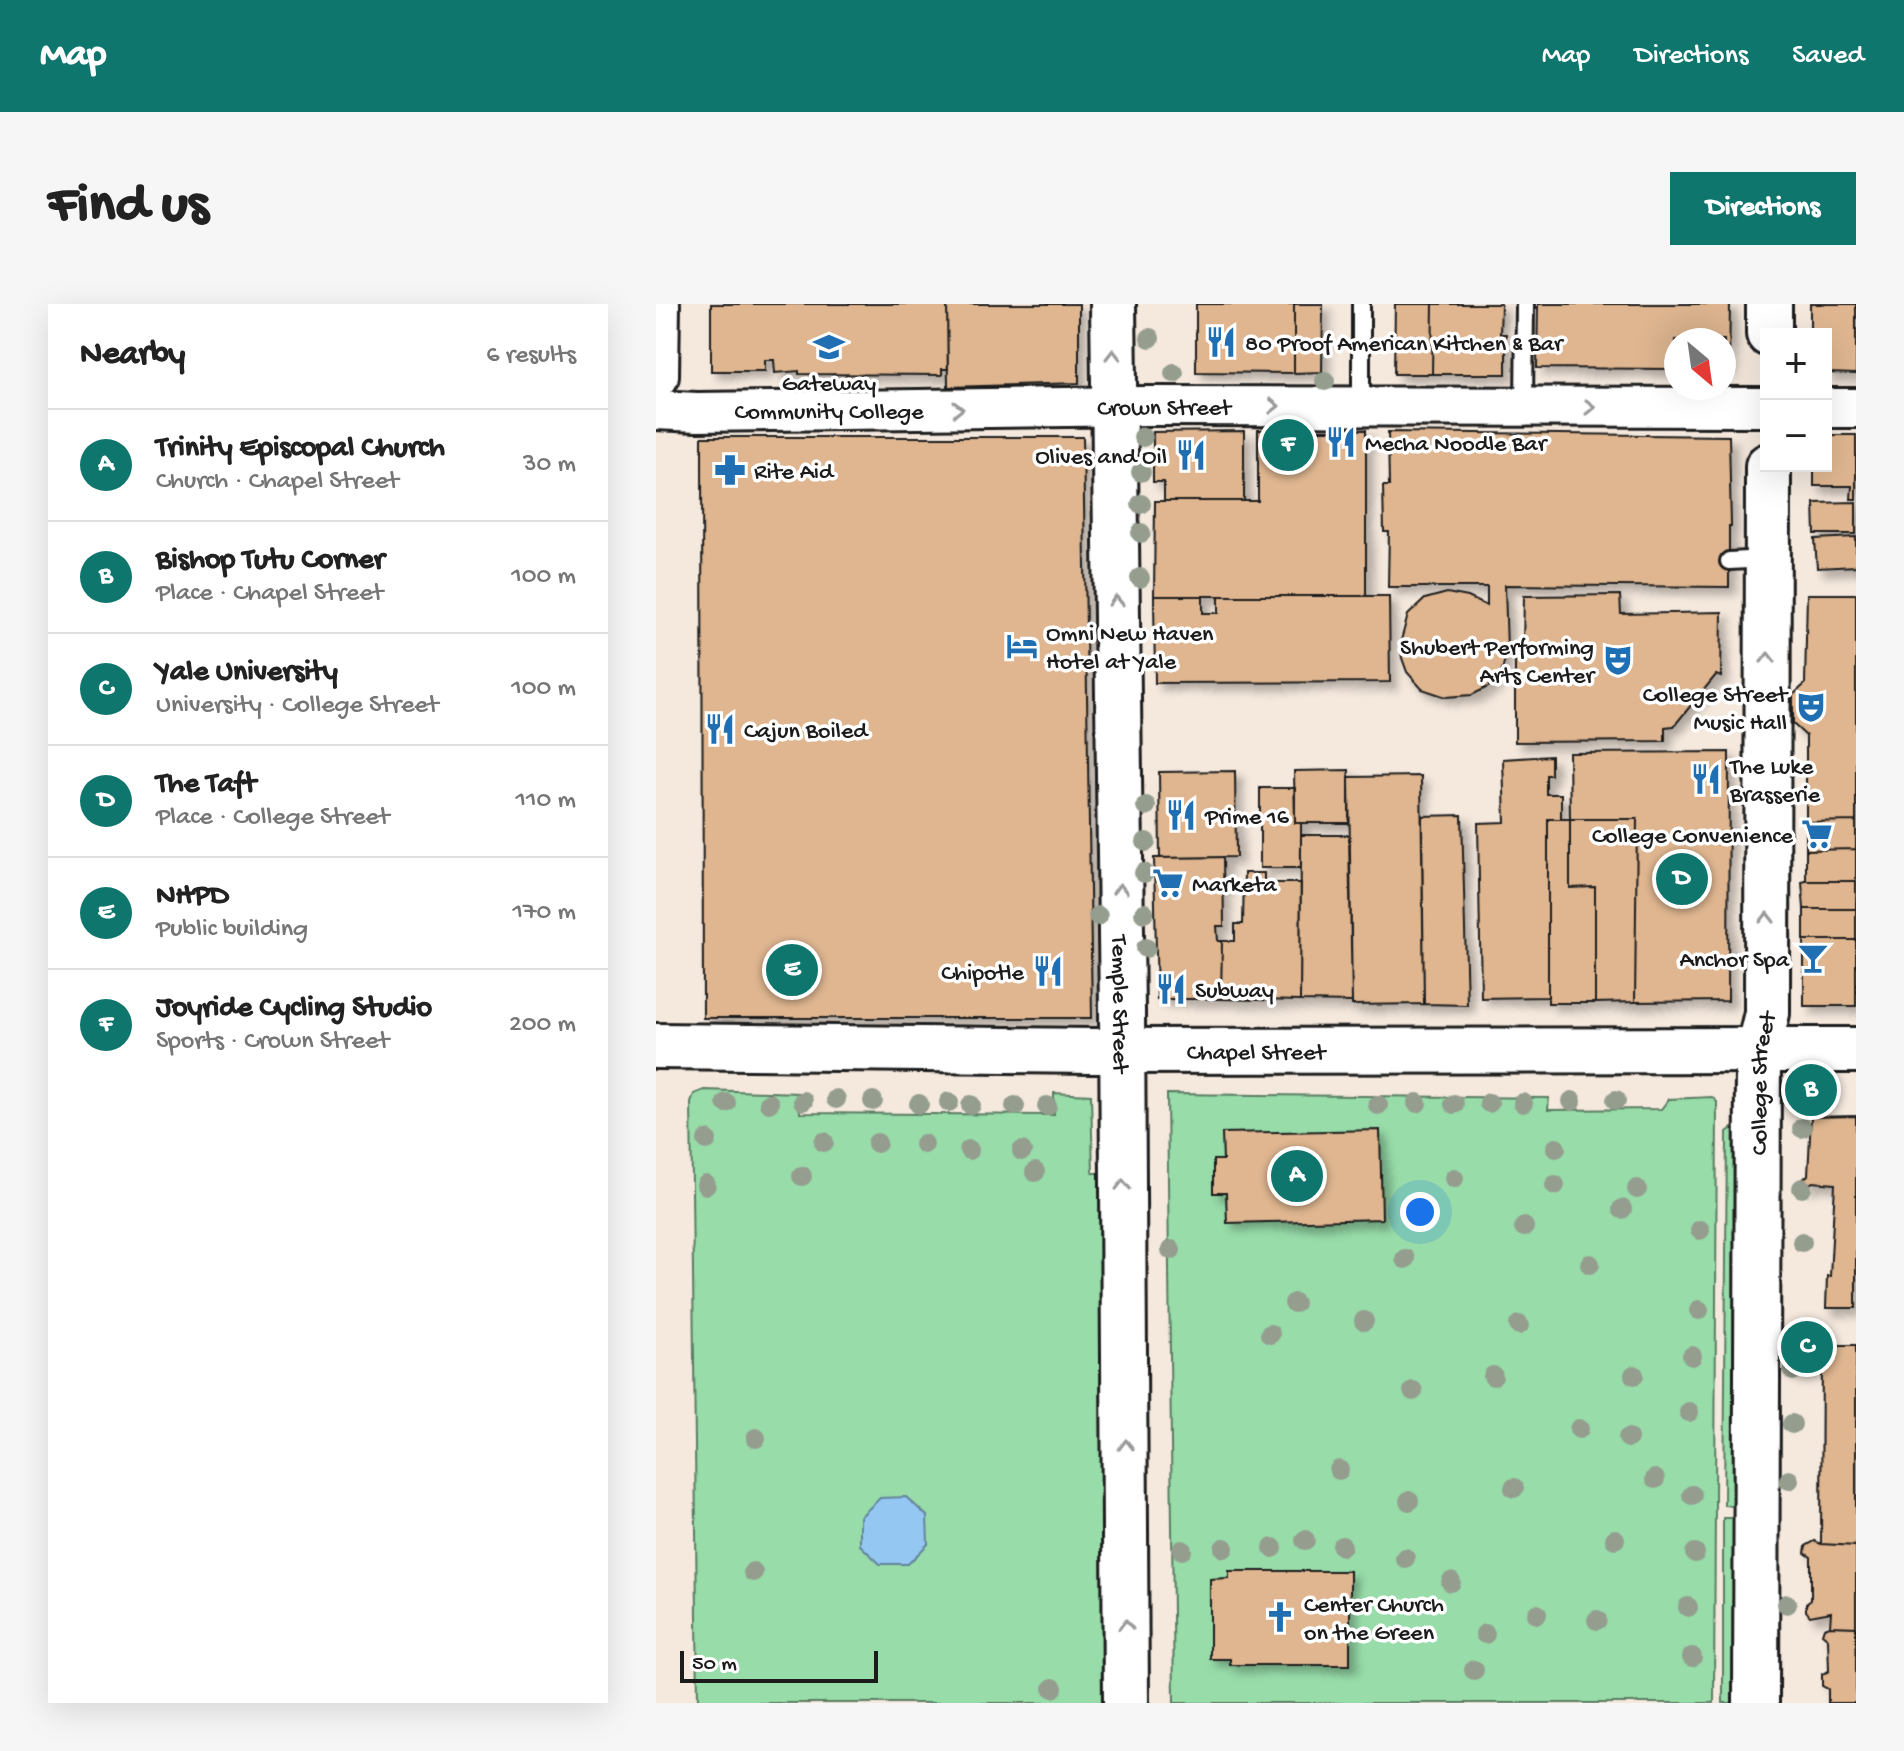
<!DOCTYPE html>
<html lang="en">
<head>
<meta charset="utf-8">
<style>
  :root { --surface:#fff; --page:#f6f6f6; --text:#222; --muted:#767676; --line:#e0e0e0; --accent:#0f766e }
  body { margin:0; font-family:"Gochi Hand",sans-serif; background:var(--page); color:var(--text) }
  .controls { position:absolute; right:24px; top:24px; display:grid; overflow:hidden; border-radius:0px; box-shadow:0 8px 32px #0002 }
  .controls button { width:72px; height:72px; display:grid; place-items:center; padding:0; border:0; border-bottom:2px solid var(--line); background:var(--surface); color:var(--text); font:40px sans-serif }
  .compass { position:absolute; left:1008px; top:24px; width:72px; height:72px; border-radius:50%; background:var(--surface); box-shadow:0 8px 32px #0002; rotate:151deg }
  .scale { position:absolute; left:24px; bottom:20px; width:198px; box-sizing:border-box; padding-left:8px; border:4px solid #1c1c1c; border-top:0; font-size:22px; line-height:28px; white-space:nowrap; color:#1c1c1c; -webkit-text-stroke:6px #fff; paint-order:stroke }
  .you { position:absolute; left:764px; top:908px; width:28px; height:28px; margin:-20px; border:6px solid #fff; border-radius:50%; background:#1a73e8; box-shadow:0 0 0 12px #1a73e833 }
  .badge { display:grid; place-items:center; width:52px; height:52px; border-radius:50%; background:var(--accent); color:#fff; font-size:26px; font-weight:700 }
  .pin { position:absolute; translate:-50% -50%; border:4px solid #fff; box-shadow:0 2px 8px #0006 }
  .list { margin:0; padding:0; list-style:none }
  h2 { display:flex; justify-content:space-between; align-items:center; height:104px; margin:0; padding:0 32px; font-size:34px }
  h2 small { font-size:26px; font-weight:400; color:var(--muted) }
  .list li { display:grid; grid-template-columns:52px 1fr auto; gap:24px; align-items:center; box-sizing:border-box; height:112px; padding:0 32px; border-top:2px solid var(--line) }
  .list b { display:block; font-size:30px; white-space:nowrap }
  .list p { margin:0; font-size:26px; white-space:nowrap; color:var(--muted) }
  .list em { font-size:26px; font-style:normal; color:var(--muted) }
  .map { position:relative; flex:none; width:1200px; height:1399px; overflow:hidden; border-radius:0px }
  header { display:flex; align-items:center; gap:48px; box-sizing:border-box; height:112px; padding:0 40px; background:var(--accent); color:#fff }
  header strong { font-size:38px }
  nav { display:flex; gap:44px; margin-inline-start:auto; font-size:28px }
  .intro { display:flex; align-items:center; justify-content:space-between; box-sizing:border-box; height:192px; padding:0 48px }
  h1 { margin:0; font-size:56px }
  .button { padding:20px 36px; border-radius:0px; background:var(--accent); color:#fff; font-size:28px; font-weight:700 }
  main { display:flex; gap:48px; padding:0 48px }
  aside { flex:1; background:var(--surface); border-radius:0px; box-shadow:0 8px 32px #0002 }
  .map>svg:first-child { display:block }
  .green { fill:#97dca9; stroke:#5a7c62; stroke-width:2 }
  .water { fill:#94c7f1; stroke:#64839c; stroke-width:2 }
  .building { fill:#dfb690; stroke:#1c1c1c; stroke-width:2; filter:url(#shadow) }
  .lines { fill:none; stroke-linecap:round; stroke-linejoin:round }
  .service-casing { stroke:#1c1c1c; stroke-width:22 }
  .tertiary-casing { stroke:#1c1c1c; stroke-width:44 }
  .secondary-casing { stroke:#1c1c1c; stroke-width:50 }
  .primary-casing { stroke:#1c1c1c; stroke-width:50 }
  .service { stroke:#fff; stroke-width:16 }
  .tertiary { stroke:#fff; stroke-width:38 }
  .secondary { stroke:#fff; stroke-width:44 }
  .primary { stroke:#fff; stroke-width:44 }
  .tree { fill:#959d8e }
  .oneway { stroke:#999 }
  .labels { text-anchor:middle; stroke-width:7; stroke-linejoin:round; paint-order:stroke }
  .poi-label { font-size:24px; fill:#1c1c1c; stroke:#fff; text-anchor:start }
  .street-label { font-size:24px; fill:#1c1c1c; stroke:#fff }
</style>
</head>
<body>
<header>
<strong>Map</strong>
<nav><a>Map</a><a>Directions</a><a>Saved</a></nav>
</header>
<div class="intro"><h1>Find us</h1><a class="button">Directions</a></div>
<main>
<aside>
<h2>Nearby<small>6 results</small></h2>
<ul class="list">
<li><span class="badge">A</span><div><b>Trinity Episcopal Church</b><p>Church · Chapel Street</p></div><em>30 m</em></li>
<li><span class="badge">B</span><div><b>Bishop Tutu Corner</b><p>Place · Chapel Street</p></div><em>100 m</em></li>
<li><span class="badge">C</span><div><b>Yale University</b><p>University · College Street</p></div><em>100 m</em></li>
<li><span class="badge">D</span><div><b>The Taft</b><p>Place · College Street</p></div><em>110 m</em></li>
<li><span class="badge">E</span><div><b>NHPD</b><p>Public building</p></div><em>170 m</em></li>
<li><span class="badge">F</span><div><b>Joyride Cycling Studio</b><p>Sports · Crown Street</p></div><em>200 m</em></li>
</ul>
</aside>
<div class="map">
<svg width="1200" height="1399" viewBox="0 0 1200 1399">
  <defs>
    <filter id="shadow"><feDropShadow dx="7" dy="7" stdDeviation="4" flood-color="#0004"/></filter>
  </defs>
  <rect width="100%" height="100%" fill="#f5e9de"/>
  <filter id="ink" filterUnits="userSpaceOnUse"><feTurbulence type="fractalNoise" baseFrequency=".0125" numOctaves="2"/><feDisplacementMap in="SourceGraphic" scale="16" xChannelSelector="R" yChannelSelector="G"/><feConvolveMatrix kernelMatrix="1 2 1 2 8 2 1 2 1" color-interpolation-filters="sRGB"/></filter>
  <g filter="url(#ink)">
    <path class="green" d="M48 786 143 789 144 809 398 811V789L435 791 437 869H450L453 1399H42L35 798 38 790Z
      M511 790 893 794 892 806 1005 805 1013 795 1056 793 1061 798 1058 1399H518Z
      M1080 821 1077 1202 1068 1201 1071 828Z
      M1067 1214H1078L1077 1399H1067Z"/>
    <path class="water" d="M250 1193 271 1212 272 1240 252 1260H224L204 1241V1213L224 1194Z"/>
    <path class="building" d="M55 0H291L292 65H286V71L143 70V67L119 69 118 56H109V67H55Z
      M291 0H423V79L292 83Z
      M540 0H638V69L540 68Z
      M638 0H667L666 68 638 69Z
      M739 0H777L776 70H738Z
      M777 0H845L844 30H850V70H776Z
      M882 0H1074L1073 65H1068V36H1020V65L881 64Z
      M1154 0H1200V70L1170 69V30H1154Z
      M602 126H710V292H498L499 197H602Z
      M588 127V197H508V178H497V128Z
      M732 128 1073 132 1075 222H1073V283L849 281 851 346 846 367 834 382 816 391 790 393 766 385 751 368 746 354 744 340 752 311 769 295 791 289 812 293 831 302V283H732L733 228H728L727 182H733Z
      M1170 131H1200V195H1195L1196 182H1158V162H1170Z
      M46 133H427L436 714H47Z
      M1200 198V230H1159L1158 199Z
      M1200 233V262L1161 264 1159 235Z
      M1151 290H1200V517L1150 518V432L1137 420V391L1149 380Z
      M964 291 965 310 1066 308 1065 373 1060 371 1018 422 1009 423V437L859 438V343L867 342 868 292Z
      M498 292H547V309H563V292H733L734 378 499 379Z
      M1073 448 1072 697 979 698 981 515H914L913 449Z
      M895 452V471H890V490H905V515H892V693L825 694 822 519 849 518 847 455Z
      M693 466V519H639L638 467Z
      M579 467 580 553 504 554 503 468Z
      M765 472 768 700 696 701 693 473Z
      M604 484H639V519H645V564H604Z
      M806 511 811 701 768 700 766 512Z
      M892 515H914V584L939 583V699H892Z
      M914 515H981L979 698 939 699V583L914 584Z
      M1200 517V545L1150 546V518Z
      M645 531H693L696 698 644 697Z
      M1200 545V577H1150V546Z
      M567 553 568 622H561L562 637H566L565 695H501L498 554Z
      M588 569H608V579H645L644 697 565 695 566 637H579V620H587Z
      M1150 577H1200V605H1148L1146 578Z
      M1148 605H1200V636H1148Z
      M1148 636H1200V702H1148Z
      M1200 812V1004H1170L1171 972H1174L1179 880 1157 878 1149 882 1145 877 1152 871 1155 813Z
      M724 826 726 915 571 919 570 889H557V856H567L566 829Z
      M1166 1041H1200V1242L1165 1240Z
      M1159 1237 1165 1240 1200 1242V1323L1174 1322 1175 1308 1154 1312 1150 1307V1300L1155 1296V1253L1149 1249 1150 1242Z
      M573 1267H694V1361H574V1355H554V1275L573 1274Z
      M1174 1322 1200 1323V1399H1172V1385L1166 1382V1370L1173 1367 1172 1335 1166 1330 1168 1324Z"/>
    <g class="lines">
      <defs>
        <path id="service" d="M705 102V0
          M868 103 869 0
          M1073 257 1111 255"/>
        <g id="tertiary">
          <path d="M1170 104H1200"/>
          <path id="s1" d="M0 106 41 108 491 102 1110 103"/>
        </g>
        <g id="secondary">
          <path id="s2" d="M0 742 437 747 1200 746"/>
        </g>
        <g id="primary">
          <path id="s3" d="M457 0 466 708 470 1399"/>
          <path d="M1113 30V0"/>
          <path d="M0 72 1 0"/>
          <path id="s4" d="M1100 1399 1102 747 1111 709 1112 162"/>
        </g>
      </defs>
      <use href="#service" class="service-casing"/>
      <use href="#tertiary" class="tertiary-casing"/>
      <use href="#secondary" class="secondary-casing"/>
      <use href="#primary" class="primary-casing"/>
      <use href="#service" class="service"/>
      <use href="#tertiary" class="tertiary"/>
      <use href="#secondary" class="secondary"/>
      <use href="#primary" class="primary"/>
    </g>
    <g class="tree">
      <circle cx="494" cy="34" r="10"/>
      <circle cx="518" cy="69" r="10"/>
      <circle cx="669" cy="77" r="10"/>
      <circle cx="487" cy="133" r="10"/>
      <circle cx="485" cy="168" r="10"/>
      <circle cx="485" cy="200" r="10"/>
      <circle cx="485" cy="229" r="10"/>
      <circle cx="484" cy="274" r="10"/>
      <circle cx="490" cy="502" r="10"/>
      <circle cx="490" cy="538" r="10"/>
      <circle cx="488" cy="569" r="10"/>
      <circle cx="488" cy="609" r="10"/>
      <circle cx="442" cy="612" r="10"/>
      <circle cx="490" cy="644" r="10"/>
      <circle cx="180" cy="795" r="10"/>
      <circle cx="960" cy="796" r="10"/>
      <circle cx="147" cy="797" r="10"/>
      <circle cx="217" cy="797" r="10"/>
      <circle cx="916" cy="797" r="10"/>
      <circle cx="293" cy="798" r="10"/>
      <circle cx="70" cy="799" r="10"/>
      <circle cx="113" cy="799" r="10"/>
      <circle cx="761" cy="799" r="10"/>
      <circle cx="833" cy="799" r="10"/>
      <circle cx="867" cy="799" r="10"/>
      <circle cx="263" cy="800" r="10"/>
      <circle cx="798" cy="800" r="10"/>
      <circle cx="315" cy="801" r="10"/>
      <circle cx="722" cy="801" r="10"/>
      <circle cx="359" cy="802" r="10"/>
      <circle cx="391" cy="802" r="10"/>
      <circle cx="1146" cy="824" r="10"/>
      <circle cx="51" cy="836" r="10"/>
      <circle cx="168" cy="838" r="10"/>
      <circle cx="221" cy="839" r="10"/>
      <circle cx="268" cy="840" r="10"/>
      <circle cx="900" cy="844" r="10"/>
      <circle cx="313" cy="846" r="10"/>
      <circle cx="366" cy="847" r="10"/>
      <circle cx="379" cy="868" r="10"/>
      <circle cx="146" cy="872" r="10"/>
      <circle cx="798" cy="874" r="10"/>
      <circle cx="50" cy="881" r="10"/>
      <circle cx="899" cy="881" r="10"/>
      <circle cx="1146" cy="884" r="10"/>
      <circle cx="981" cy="885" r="10"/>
      <circle cx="966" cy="905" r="10"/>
      <circle cx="868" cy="923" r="10"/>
      <circle cx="1044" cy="926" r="10"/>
      <circle cx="1146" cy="938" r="10"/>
      <circle cx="515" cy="946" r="10"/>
      <circle cx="749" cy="955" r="10"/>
      <circle cx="934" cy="960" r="10"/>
      <circle cx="638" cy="999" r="10"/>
      <circle cx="1043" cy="1006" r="10"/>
      <circle cx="708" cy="1017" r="10"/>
      <circle cx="863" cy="1021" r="10"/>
      <circle cx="614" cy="1030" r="10"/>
      <circle cx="1036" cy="1052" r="10"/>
      <circle cx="1137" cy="1067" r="10"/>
      <circle cx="978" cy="1071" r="10"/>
      <circle cx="837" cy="1072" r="10"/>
      <circle cx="757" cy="1087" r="10"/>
      <circle cx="1033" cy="1108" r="10"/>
      <circle cx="1136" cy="1120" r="10"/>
      <circle cx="923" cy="1125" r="10"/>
      <circle cx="100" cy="1134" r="10"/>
      <circle cx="972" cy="1134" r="10"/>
      <circle cx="683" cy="1166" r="10"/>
      <circle cx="999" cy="1175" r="10"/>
      <circle cx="1133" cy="1176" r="10"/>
      <circle cx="858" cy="1184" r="10"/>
      <circle cx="1036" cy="1191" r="10"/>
      <circle cx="753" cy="1197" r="10"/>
      <circle cx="959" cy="1235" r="10"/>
      <circle cx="649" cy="1236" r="10"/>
      <circle cx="686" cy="1242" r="10"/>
      <circle cx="568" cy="1244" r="10"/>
      <circle cx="617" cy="1244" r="10"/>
      <circle cx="526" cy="1246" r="10"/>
      <circle cx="1039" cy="1249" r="10"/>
      <circle cx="749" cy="1254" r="10"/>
      <circle cx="97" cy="1268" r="10"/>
      <circle cx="795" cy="1278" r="10"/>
      <circle cx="1131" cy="1300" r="10"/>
      <circle cx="1032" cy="1303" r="10"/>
      <circle cx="881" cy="1310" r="10"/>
      <circle cx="941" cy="1316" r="10"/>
      <circle cx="829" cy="1330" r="10"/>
      <circle cx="1036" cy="1353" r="10"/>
      <circle cx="818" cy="1366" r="10"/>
      <circle cx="397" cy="1384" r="10"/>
    </g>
    <defs><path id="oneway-chevron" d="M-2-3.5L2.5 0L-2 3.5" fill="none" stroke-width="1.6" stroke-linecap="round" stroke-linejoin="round" transform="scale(2)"/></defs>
    <g class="oneway">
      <use href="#oneway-chevron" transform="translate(457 51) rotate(-90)"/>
      <use href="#oneway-chevron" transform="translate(618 102)"/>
      <use href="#oneway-chevron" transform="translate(934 103)"/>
      <use href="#oneway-chevron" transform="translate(302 105) rotate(-1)"/>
      <use href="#oneway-chevron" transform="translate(460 297) rotate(-91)"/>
      <use href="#oneway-chevron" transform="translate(1112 354) rotate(-90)"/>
      <use href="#oneway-chevron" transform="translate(464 585) rotate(-91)"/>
      <use href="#oneway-chevron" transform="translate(1111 614) rotate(-90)"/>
      <use href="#oneway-chevron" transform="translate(467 881) rotate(-91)"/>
      <use href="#oneway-chevron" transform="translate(470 1141) rotate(-91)"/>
      <use href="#oneway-chevron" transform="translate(470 1321) rotate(-90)"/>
    </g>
  </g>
  <defs>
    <symbol id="restaurant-bare" viewBox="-9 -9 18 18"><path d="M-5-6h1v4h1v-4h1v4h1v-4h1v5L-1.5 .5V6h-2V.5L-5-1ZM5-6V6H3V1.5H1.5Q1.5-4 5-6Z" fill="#1f6fb2" stroke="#fff" stroke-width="2.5" paint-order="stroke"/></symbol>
    <symbol id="university-bare" viewBox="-9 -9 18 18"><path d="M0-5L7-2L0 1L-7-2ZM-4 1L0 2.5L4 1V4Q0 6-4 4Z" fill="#1f6fb2" stroke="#fff" stroke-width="2.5" paint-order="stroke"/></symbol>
    <symbol id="pharmacy-bare" viewBox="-9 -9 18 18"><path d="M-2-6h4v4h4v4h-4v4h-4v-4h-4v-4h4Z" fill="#1f6fb2" stroke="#fff" stroke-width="2.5" paint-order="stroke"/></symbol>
    <symbol id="hotel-bare" viewBox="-9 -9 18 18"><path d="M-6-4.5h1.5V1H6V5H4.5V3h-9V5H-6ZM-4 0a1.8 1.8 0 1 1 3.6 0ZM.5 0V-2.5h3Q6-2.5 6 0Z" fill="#1f6fb2" stroke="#fff" stroke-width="2.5" paint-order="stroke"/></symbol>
    <symbol id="theatre-bare" viewBox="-9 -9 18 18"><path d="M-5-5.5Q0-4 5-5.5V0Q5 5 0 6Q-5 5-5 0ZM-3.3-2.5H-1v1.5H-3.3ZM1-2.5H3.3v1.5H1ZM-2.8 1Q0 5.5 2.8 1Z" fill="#1f6fb2" stroke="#fff" stroke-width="2.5" paint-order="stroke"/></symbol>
    <symbol id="supermarket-bare" viewBox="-9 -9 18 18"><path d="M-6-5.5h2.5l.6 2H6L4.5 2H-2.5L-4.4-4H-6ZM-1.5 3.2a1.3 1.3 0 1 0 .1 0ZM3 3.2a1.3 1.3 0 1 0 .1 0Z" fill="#1f6fb2" stroke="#fff" stroke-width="2.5" paint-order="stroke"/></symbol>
    <symbol id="bar-bare" viewBox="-9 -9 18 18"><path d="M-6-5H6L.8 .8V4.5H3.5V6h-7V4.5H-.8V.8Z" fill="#1f6fb2" stroke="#fff" stroke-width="2.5" paint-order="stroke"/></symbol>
    <symbol id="church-bare" viewBox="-9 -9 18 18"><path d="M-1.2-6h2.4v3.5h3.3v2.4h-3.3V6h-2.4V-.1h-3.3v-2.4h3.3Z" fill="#1f6fb2" stroke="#fff" stroke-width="2.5" paint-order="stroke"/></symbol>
  </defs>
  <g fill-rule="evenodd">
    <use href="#restaurant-bare" x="543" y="16" width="44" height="44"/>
    <use href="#university-bare" x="151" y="21" width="44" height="44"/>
    <use href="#restaurant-bare" x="663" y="116" width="44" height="44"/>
    <use href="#restaurant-bare" x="513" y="129" width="44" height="44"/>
    <use href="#pharmacy-bare" x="52" y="144" width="44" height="44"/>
    <use href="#hotel-bare" x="344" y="320" width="44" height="44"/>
    <use href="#theatre-bare" x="940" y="334" width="44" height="44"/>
    <use href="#theatre-bare" x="1133" y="381" width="44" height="44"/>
    <use href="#restaurant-bare" x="42" y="403" width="44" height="44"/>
    <use href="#restaurant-bare" x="1028" y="453" width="44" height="44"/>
    <use href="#restaurant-bare" x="503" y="489" width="44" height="44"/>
    <use href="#supermarket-bare" x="1139" y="508" width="44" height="44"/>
    <use href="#supermarket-bare" x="490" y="557" width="44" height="44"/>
    <use href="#bar-bare" x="1135" y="632" width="44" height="44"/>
    <use href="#restaurant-bare" x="370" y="645" width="44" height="44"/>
    <use href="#restaurant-bare" x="493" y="663" width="44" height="44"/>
    <use href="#church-bare" x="602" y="1291" width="44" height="44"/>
  </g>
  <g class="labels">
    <g class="poi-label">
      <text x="589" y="46">80 Proof American Kitchen &amp; Bar</text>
      <text x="173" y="86" text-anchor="middle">Gateway<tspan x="173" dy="28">Community College</tspan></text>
      <text x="709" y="146">Mecha Noodle Bar</text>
      <text x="511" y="159" text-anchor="end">Olives and Oil</text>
      <text x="98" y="174">Rite Aid</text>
      <text x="390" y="336">Omni New Haven<tspan x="390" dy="28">Hotel at Yale</tspan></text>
      <text x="938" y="350" text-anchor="end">Shubert Performing<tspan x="938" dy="28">Arts Center</tspan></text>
      <text x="1131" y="397" text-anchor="end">College Street<tspan x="1131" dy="28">Music Hall</tspan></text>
      <text x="88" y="433">Cajun Boiled</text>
      <text x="1074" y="469">The Luke<tspan x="1074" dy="28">Brasserie</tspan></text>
      <text x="549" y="519">Prime 16</text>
      <text x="1137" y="538" text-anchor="end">College Convenience</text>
      <text x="536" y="587">Marketa</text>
      <text x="1133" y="662" text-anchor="end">Anchor Spa</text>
      <text x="368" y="675" text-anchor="end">Chipotle</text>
      <text x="539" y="693">Subway</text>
      <text x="648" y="1307">Center Church<tspan x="648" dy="28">on the Green</tspan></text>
    </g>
    <g class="street-label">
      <text dy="8" stroke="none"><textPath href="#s1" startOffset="508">Crown Street</textPath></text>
      <text dy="8" stroke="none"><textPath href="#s3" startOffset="700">Temple Street</textPath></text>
      <text dy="8" stroke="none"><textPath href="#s2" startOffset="600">Chapel Street</textPath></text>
      <text dy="8" stroke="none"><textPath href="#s4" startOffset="620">College Street</textPath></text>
    </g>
  </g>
</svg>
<div class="controls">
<button>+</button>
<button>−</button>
</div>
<svg class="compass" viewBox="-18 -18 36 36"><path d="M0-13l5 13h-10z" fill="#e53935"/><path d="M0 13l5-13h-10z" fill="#767676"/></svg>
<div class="scale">50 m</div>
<div class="you"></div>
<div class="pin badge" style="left:641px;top:872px">A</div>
<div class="pin badge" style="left:1155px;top:786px">B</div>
<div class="pin badge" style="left:1151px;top:1043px">C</div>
<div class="pin badge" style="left:1026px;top:575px">D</div>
<div class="pin badge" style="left:136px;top:666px">E</div>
<div class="pin badge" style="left:632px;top:141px">F</div>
</div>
</main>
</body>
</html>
